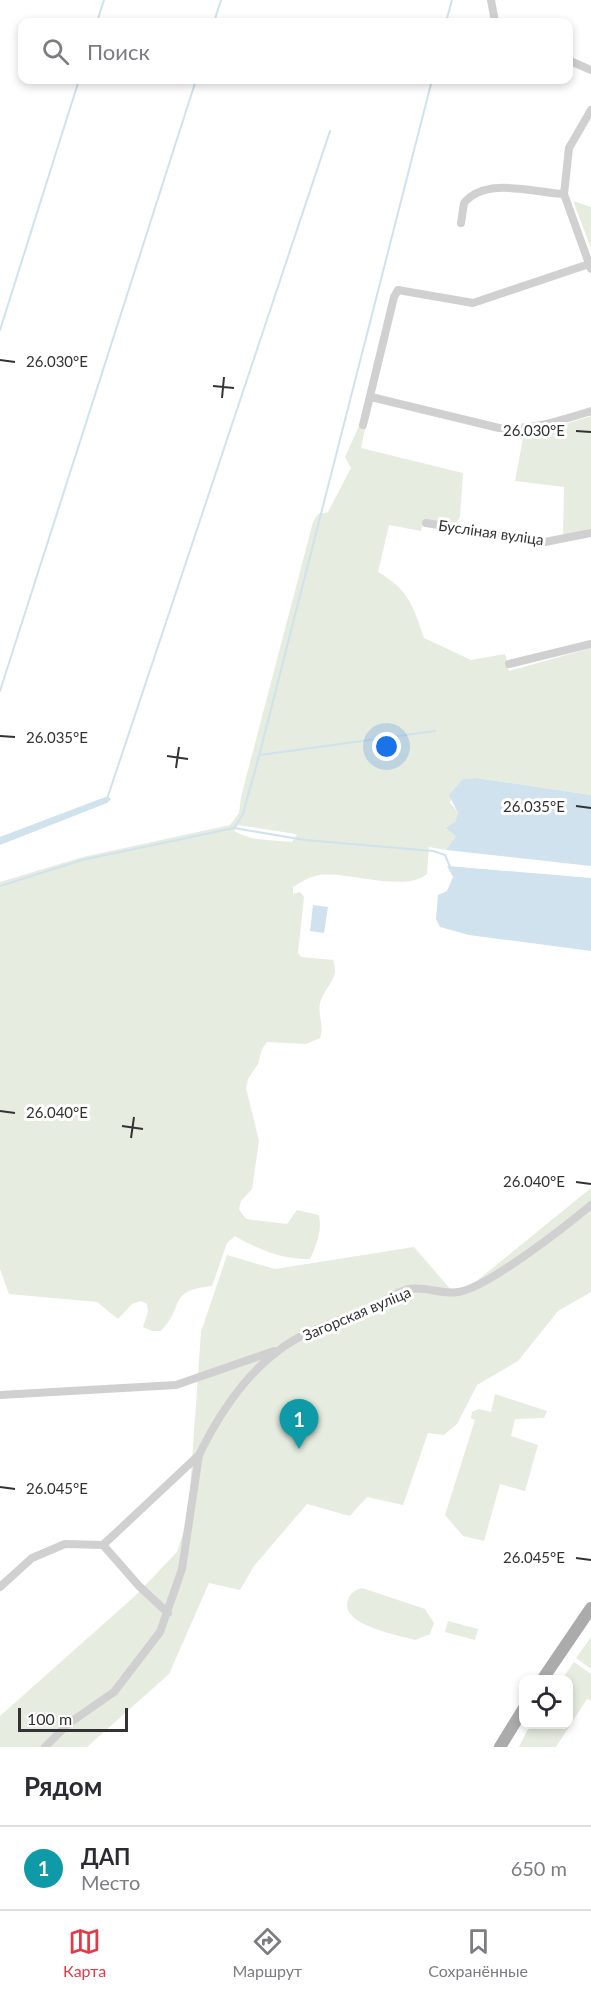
<!DOCTYPE html>
<html lang="ru">
<head>
<meta charset="utf-8">
<style>
  :root { --surface:#fff; --page:#f2f2f3; --text:#2b2b33; --muted:#7c7c81; --line:#e1e1e2; --accent:#e63946 }
  body { margin:0; font-family:Lato,sans-serif; background:var(--page); color:var(--text) }
  .controls { position:absolute; right:18px; bottom:18px; display:grid; overflow:hidden; border-radius:12px; box-shadow:0 3px 9px #0003 }
  .controls button { width:54px; height:54px; display:grid; place-items:center; padding:0; border:0; border-bottom:2px solid var(--line); background:var(--surface); color:var(--text); font:30px sans-serif }
  .scale { position:absolute; left:18px; bottom:15px; width:110px; box-sizing:border-box; padding-left:6px; border:3px solid #333; border-top:0; font-size:16px; line-height:21px; white-space:nowrap; color:#333; -webkit-text-stroke:4px #fff; paint-order:stroke }
  .you { position:absolute; left:387px; top:747px; width:21px; height:21px; margin:-15px; border:4px solid #fff; border-radius:50%; background:#1a73e8; box-shadow:0 0 0 9px #1a73e833 }
  .badge { display:grid; place-items:center; width:39px; height:39px; border-radius:50%; background:var(--accent); color:#fff; font-size:20px; font-weight:700 }
  .pin { position:absolute; translate:-50% -50px; filter:drop-shadow(0 2px 3px #0008) }
  .pin::after { content:''; position:absolute; top:32px; width:21px; height:18px; background:inherit; clip-path:polygon(0 0,100% 0,50% 100%) }
  .list { margin:0; padding:0; list-style:none }
  h2 { display:flex; justify-content:space-between; align-items:center; height:78px; margin:0; padding:0 24px; font-size:26px }
  h2 small { font-size:20px; font-weight:400; color:var(--muted) }
  .list li { display:grid; grid-template-columns:39px 1fr auto; gap:18px; align-items:center; box-sizing:border-box; height:84px; padding:0 24px; border-top:2px solid var(--line) }
  .list b { display:block; font-size:22px; white-space:nowrap }
  .list p { margin:0; font-size:20px; white-space:nowrap; color:var(--muted) }
  .list em { font-size:20px; font-style:normal; color:var(--muted) }
  .icon { flex:none; width:33px; height:33px; fill:none; stroke:currentColor; stroke-width:2; stroke-linecap:round; stroke-linejoin:round }
  .map { position:relative; flex:none; width:591px; height:1747px; overflow:hidden }
  .search { position:absolute; background:var(--surface); box-shadow:0 3px 9px #0003; left:18px; right:18px; top:18px; height:66px; display:flex; align-items:center; gap:15px; box-sizing:border-box; padding:0 21px; border-radius:12px; color:var(--muted); font-size:22px }
  .sheet { height:162px; background:var(--surface) }
  nav { display:flex; justify-content:space-around; align-items:center; box-sizing:border-box; height:84px; border-top:2px solid var(--line); background:var(--surface); font-size:16px; color:var(--muted) }
  nav a { display:grid; justify-items:center; gap:3px }
  nav .on { color:var(--accent) }
  .map>svg:first-child { display:block }
  .green { fill:#e6ecdf; fill-rule:evenodd }
  .water { fill:#cfe2ee }
  .lines { fill:none; stroke-linecap:round; stroke-linejoin:round }
  .stream { stroke:#cfe2ee; stroke-width:2 }
  .minor { stroke:#d0d0d0; stroke-width:8 }
  .primary { stroke:#ababab; stroke-width:12 }
  .ticks { fill:none; stroke:#333; stroke-width:2 }
  .labels { text-anchor:middle; stroke-width:6; stroke-linejoin:round; paint-order:stroke }
  .street-label { font-size:15px; fill:#333; stroke:#fff }
  .ticks-label { font-size:15px; text-anchor:middle; fill:#333; stroke:#fff; stroke-width:6; stroke-linejoin:round; paint-order:stroke }
</style>
</head>
<body>
<div class="map">
<svg width="591" height="1747" viewBox="0 0 591 1747">
  <rect width="100%" height="100%" fill="#fff"/>
  <path class="green" d="M573 201 591 207V248Z
    M591 416V530L563 536 564 487 515 481 524 433 542 431Z
    M360 424H366L361 448 463 473 460 516 456 525 424 519 421 531 389 525 378 572C409 590 413 606 424 638L471 660 505 654 509 671 591 648V795L477 778 463 779 450 802 458 813 455 822 456 836 446 850 429 847 427 874C404 893 348 871 319 875 309 877 301 882 293 887V894L300 892 304 897 298 953 301 957 333 960C340 978 327 984 321 1000 316 1013 325 1025 320 1038L306 1044 267 1042 262 1049 258 1064 248 1079 246 1088 259 1141 252 1189 241 1201 239 1209 246 1219 287 1224 297 1210 319 1215C322 1232 317 1243 310 1259 284 1260 257 1249 235 1236L227 1243 212 1286C166 1291 186 1305 161 1331H152L143 1327 148 1312 147 1304 141 1301 132 1304 118 1319 97 1302 9 1294 0 1269V882L83 857 230 825 239 813 241 797 313 522 318 514 328 512 351 468 345 457ZM238 825 296 834 297 835 292 842C273 840 250 841 234 831Z
    M591 1188V1292L558 1311 518 1361 477 1385 457 1424 444 1435 428 1433 403 1505 367 1497 350 1516 307 1504 254 1566 240 1590 209 1583 169 1674 87 1747H0V1716L135 1596 177 1552 188 1518 201 1332 227 1255 275 1269 414 1247 457 1297Z
    M495 1394 547 1411 544 1418 515 1419 511 1436 538 1445 525 1491 500 1484 484 1541 463 1536 445 1515 475 1420 471 1418 472 1412 479 1409 491 1412Z
    M362 1588 425 1609 434 1623 430 1634 415 1640C398 1635 339 1625 348 1600 350 1593 355 1590 362 1588Z
    M448 1621 478 1629 475 1640 445 1632Z
    M591 1637V1669L576 1658Z
    M574 1662 591 1674V1701L587 1699 556 1747H519L530 1725 568 1724V1680L562 1679Z"/>
  <path class="water" d="M477 778 591 795V866L446 850 456 836 446 828 455 822 458 813 449 795 463 779Z
    M108 796 111 799 107 803 0 845V837Z
    M447 866 591 878V951L469 935 440 927 436 919 438 895 447 891 453 877Z
    M313 905 328 907 324 933 310 931Z"/>
  <g class="lines">
    <path class="stream" d="M97 22 104 0
      M214 22 221 0
      M446 22 452 0
      M0 330 79 80
      M0 691 196 80
      M260 755 435 731
      M108 796 330 131
      M234 828 243 814 259 756 432 80
      M0 886 82 860 234 828 305 840 433 851 445 855 451 869"/>
    <path class="minor" d="M491 0 495 22
      M568 60 591 70
      M591 110 569 148 564 194 591 269
      M461 223 464 203C486 176 535 193 564 194
      M371 397 499 428C532 430 559 421 591 411
      M363 425 394 297 398 290 473 303 589 264
      M426 523 545 542 591 533
      M509 664 591 644
      M0 1395 176 1385 274 1351
      M103 1545 199 1455C218 1416 243 1377 278 1351 303 1331 338 1321 368 1309 381 1304 395 1292 409 1289 426 1286 442 1295 459 1292 488 1287 566 1226 591 1205
      M103 1545 139 1586 168 1613
      M0 1587 32 1558 65 1544 103 1545
      M45 1747 68 1724 114 1692 160 1632 182 1569 199 1455"/>
    <path class="primary" d="M542 1680 591 1608
      M500 1747 524 1708"/>
  </g>
  <path class="ticks" d="M0 360 15 362M213 386 234 388M222 398 224 377M576 431 591 432M0 736 15 737M167 756 188 759M176 768 179 747M576 806 591 808M0 1111 15 1113M122 1126 143 1129M131 1138 134 1117M576 1182 591 1184M0 1487 15 1489M576 1558 591 1560"/>
  <g class="labels">
    <g class="street-label">
      <text transform="translate(491 533) rotate(8)" y="5">Бусліная вуліца</text>
      <text transform="translate(357 1314) rotate(-23)" y="5">Загорская вуліца</text>
    </g>
  </g>
  <g class="ticks-label">
    <text x="57" y="367">26.030°E</text>
    <text x="534" y="436">26.030°E</text>
    <text x="57" y="743">26.035°E</text>
    <text x="534" y="812">26.035°E</text>
    <text x="57" y="1118">26.040°E</text>
    <text x="534" y="1187">26.040°E</text>
    <text x="57" y="1494">26.045°E</text>
    <text x="534" y="1563">26.045°E</text>
  </g>
</svg>
<div class="controls">
<button><svg class="icon" aria-label="locate" viewBox="0 0 24 24"><circle cx="12" cy="12" r="6"/><path d="M12 2v4M12 18v4M2 12h4M18 12h4"/></svg></button>
</div>
<div class="scale">100 m</div>
<div class="you"></div>
<div class="pin badge" style="left:299px;top:1449px;background:#0f9aa8">1</div>
<div class="search"><svg class="icon" aria-label="search" viewBox="0 0 24 24"><circle cx="10" cy="10" r="6"/><path d="M15 15l6 6"/></svg>Поиск</div>
</div>
<section class="sheet">
<h2>Рядом<small></small></h2>
<ul class="list">
<li><span class="badge" style="background:#0f9aa8">1</span><div><b>ДАП</b><p>Место</p></div><em>650 m</em></li>
</ul>
</section>
<nav>
<a class="on"><svg class="icon" aria-label="map" viewBox="0 0 24 24"><path d="M3 6l6-2 6 2 6-2v14l-6 2-6-2-6 2zM9 4v14M15 6v14"/></svg>Карта</a>
<a><svg class="icon" aria-label="directions" viewBox="0 0 24 24"><path d="M12 3l9 9-9 9-9-9zM9 14v-3h6M13 9l2 2-2 2"/></svg>Маршрут</a>
<a><svg class="icon" aria-label="saved" viewBox="0 0 24 24"><path d="M7 4h10v16l-5-4-5 4z"/></svg>Сохранённые</a>
</nav>
</body>
</html>
